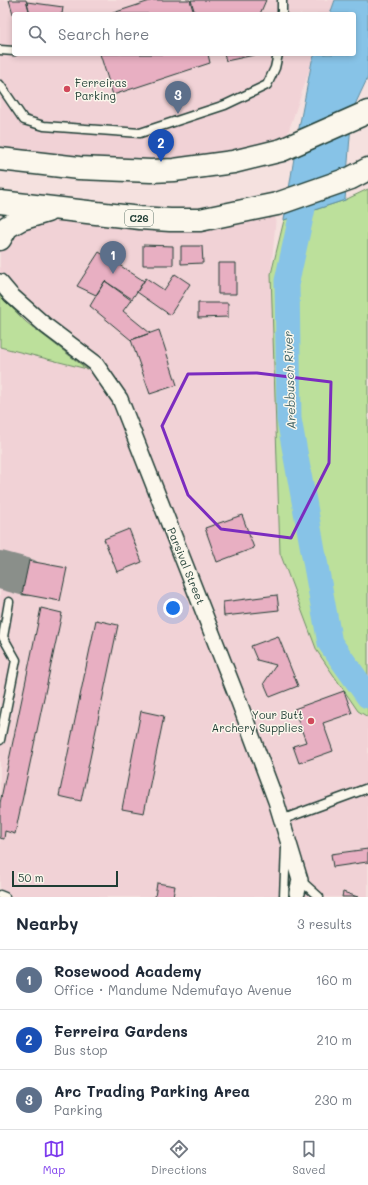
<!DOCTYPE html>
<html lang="en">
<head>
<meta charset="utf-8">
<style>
  :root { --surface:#fff; --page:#f2f2f3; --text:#1f2937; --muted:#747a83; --line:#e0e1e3; --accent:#7c3aed }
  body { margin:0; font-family:Mali,sans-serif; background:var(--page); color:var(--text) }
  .scale { position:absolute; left:12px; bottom:10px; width:106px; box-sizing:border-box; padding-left:4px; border:2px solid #1f3d34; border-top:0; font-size:11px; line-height:14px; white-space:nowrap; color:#1f3d34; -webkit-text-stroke:3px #fbf7ec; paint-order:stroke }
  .you { position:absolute; left:173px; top:608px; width:14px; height:14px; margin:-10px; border:3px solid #fff; border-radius:50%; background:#1a73e8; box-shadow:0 0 0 6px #1a73e833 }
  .badge { display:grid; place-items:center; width:26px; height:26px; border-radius:50%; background:var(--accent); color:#fff; font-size:13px; font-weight:700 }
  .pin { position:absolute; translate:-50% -33px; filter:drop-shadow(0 1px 2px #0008) }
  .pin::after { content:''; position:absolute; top:21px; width:14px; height:12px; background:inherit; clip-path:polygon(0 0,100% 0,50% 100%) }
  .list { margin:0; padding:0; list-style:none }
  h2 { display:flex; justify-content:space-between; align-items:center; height:52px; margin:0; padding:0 16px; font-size:17px }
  h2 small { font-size:13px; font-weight:400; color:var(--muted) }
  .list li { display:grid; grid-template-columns:26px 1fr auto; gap:12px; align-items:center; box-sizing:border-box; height:60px; padding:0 16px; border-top:1px solid var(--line) }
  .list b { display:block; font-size:15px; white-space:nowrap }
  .list p { margin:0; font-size:13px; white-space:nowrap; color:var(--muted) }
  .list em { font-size:13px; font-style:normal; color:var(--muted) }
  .icon { flex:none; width:22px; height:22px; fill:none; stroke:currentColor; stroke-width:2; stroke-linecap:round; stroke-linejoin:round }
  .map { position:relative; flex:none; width:368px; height:897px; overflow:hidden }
  .search { position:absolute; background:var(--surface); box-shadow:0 2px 6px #0003; left:12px; right:12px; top:12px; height:44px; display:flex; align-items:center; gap:10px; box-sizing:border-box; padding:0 14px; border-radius:4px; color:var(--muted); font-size:15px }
  .sheet { height:232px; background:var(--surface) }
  nav { display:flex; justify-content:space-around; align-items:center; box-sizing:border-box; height:56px; border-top:1px solid var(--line); background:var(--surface); font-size:11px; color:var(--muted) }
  nav a { display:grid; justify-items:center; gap:2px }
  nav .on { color:var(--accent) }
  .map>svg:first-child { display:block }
  .built { fill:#f1d2d6 }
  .green { fill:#bce09b; stroke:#6e8e68 }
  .water { fill:#87c3e7; stroke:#5d8d9f }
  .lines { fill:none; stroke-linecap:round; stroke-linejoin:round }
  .river { stroke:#87c3e7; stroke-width:25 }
  .taxiway { stroke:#8a8f8a; stroke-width:38 }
  .building { fill:#e8afc2; stroke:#1f3d34 }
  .service-casing { stroke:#1f3d34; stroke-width:11 }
  .minor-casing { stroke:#1f3d34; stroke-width:18 }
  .primary-casing { stroke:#1f3d34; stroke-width:25 }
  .service { stroke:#fbf7ec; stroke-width:8 }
  .minor { stroke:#fbf7ec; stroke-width:15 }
  .primary { stroke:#fbf7ec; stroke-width:22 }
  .marked { fill:none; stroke:#7b2cbf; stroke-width:3; stroke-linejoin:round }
  .poi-dot { fill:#d1495b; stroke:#fbf7ec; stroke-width:1.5 }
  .labels { text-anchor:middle; stroke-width:3; stroke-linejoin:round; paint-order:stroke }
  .shield { fill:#fbf7ec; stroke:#61756b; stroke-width:1 }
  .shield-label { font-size:10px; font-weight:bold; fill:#1f3d34 }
  .poi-label { font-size:11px; fill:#1f3d34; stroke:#fbf7ec; text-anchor:start }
  .street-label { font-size:11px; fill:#1f3d34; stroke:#fbf7ec }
  .water-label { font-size:12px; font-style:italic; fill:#395e61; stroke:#fbf7ec }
</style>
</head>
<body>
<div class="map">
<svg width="368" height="897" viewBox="0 0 368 897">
  <rect width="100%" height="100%" fill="#f5e1df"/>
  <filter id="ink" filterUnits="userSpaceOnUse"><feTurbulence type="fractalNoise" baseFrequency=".025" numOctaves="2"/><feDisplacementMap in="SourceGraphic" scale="8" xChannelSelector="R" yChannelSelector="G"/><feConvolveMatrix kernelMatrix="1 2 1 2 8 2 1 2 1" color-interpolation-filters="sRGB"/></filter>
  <g filter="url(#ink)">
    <path class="built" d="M0 0H335L330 14H14V54H315L282 150 233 162 0 159Z
      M277 204 271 274 358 711 368 717V897H0V339L78 359 0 282V239L21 219 140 218Z"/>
    <path class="green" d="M368 189V717L358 711 317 651 280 553 271 274 284 220 345 200Z
      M0 296 26 322 87 369 0 347Z"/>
    <path class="water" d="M335 0H368V77L352 111 345 200 284 220 298 133 312 61 315 54H354V14H330Z"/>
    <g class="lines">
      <path class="river" d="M309 181 287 281 289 419 330 643 368 696"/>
      <path class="taxiway" d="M0 570 26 577"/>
    </g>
    <path class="building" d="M9 0H26L30 14H14V17Z
      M153 0H190L194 14H110Z
      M191 0H266L260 14H195Z
      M27 2 63 7 62 14H30Z
      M100 54H208L210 63 113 95Z
      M224 54H259L226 61Z
      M143 245 173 246V265H143Z
      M181 246H202L203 263 181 264Z
      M99 252 144 281 132 299 105 281 96 295 77 286Z
      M218 263H236V294H218Z
      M175 274 190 284 170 315 137 292 146 278 164 290Z
      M105 281 131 300 123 311 150 333 131 340 90 306Z
      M198 303H228V317L198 318Z
      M159 330 177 385 150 394 131 340Z
      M242 515 254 548 217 562 205 528Z
      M129 529 142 562 117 572 104 539Z
      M29 561 67 568 60 601 22 594Z
      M277 595 279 610 224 616 223 602Z
      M41 608 62 613 15 834 5 831 4 839 0 838V803Z
      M96 620 118 625 81 801 59 796Z
      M278 636 298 686 270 697 264 683 276 665 257 660 251 646Z
      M344 691 352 713 323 723 333 751 299 763 293 746 306 742 294 709Z
      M141 711 164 716 144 813 122 809Z
      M368 849V863L367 862 333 867 331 854Z
      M157 883 175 886 173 897H155Z
      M343 892 358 897H342Z"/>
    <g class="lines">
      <defs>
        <path id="service" d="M282 0V14
          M0 50 14 51
          M0 85 24 120 44 126 140 133 225 105 267 85 275 68 278 54
          M0 740 16 660 3 637 9 602
          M281 820 368 788
          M300 880 319 897
          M0 895 5 897
          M284 897 286 847"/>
        <path id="minor" d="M0 282 11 295 46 326 95 363 120 399 239 702 276 801 300 880 297 893"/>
        <path id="primary" d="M0 159 79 168 151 171 174 170 233 162 282 150 368 112
          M0 202 140 218 170 220H200L277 204 351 178 368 169
          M0 239 7 227 21 219 47 211"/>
      </defs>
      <use href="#service" class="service-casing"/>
      <use href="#minor" class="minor-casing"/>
      <use href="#primary" class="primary-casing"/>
      <use href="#service" class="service"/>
      <use href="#minor" class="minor"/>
      <use href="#primary" class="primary"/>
    </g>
  </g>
  <path class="marked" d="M257 373 331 382 329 463 291 538 221 529 188 495 162 426 188 374Z"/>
  <g class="poi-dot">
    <circle cx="67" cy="89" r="4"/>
    <circle cx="311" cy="721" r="4"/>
  </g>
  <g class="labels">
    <rect class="shield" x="125" y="210" width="28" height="16" rx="3"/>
    <g class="shield-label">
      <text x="139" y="222">C26</text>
    </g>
    <g class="poi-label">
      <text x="75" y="87">Ferreiras<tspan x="75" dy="13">Parking</tspan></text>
      <text x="303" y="719" text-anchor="end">Your Butt<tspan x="303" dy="13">Archery Supplies</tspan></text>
    </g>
    <g class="street-label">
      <text transform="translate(186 566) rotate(68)" y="4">Parsival Street</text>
    </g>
    <g class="water-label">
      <text transform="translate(290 380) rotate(-92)" y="4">Arebbusch River</text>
    </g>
  </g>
</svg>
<div class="scale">50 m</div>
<div class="you"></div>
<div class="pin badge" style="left:113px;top:274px;background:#5c6f8a">1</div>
<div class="pin badge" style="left:161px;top:162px;background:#1a4fb4">2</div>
<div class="pin badge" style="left:178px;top:114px;background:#5c6f8a">3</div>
<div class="search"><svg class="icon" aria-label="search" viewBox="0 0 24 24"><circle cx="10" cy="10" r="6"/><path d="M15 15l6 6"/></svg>Search here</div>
</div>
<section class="sheet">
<h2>Nearby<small>3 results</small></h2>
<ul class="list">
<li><span class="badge" style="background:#5c6f8a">1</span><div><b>Rosewood Academy</b><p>Office · Mandume Ndemufayo Avenue</p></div><em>160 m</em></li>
<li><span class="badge" style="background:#1a4fb4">2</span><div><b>Ferreira Gardens</b><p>Bus stop</p></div><em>210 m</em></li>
<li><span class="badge" style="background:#5c6f8a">3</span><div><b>Arc Trading Parking Area</b><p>Parking</p></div><em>230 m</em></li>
</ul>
</section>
<nav>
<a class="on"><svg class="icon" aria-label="map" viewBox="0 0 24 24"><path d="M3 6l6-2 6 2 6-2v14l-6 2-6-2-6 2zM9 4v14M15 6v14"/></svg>Map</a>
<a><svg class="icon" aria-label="directions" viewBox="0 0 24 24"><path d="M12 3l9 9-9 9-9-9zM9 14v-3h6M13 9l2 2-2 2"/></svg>Directions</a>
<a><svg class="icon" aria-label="saved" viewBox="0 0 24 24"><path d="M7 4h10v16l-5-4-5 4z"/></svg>Saved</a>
</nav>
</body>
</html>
